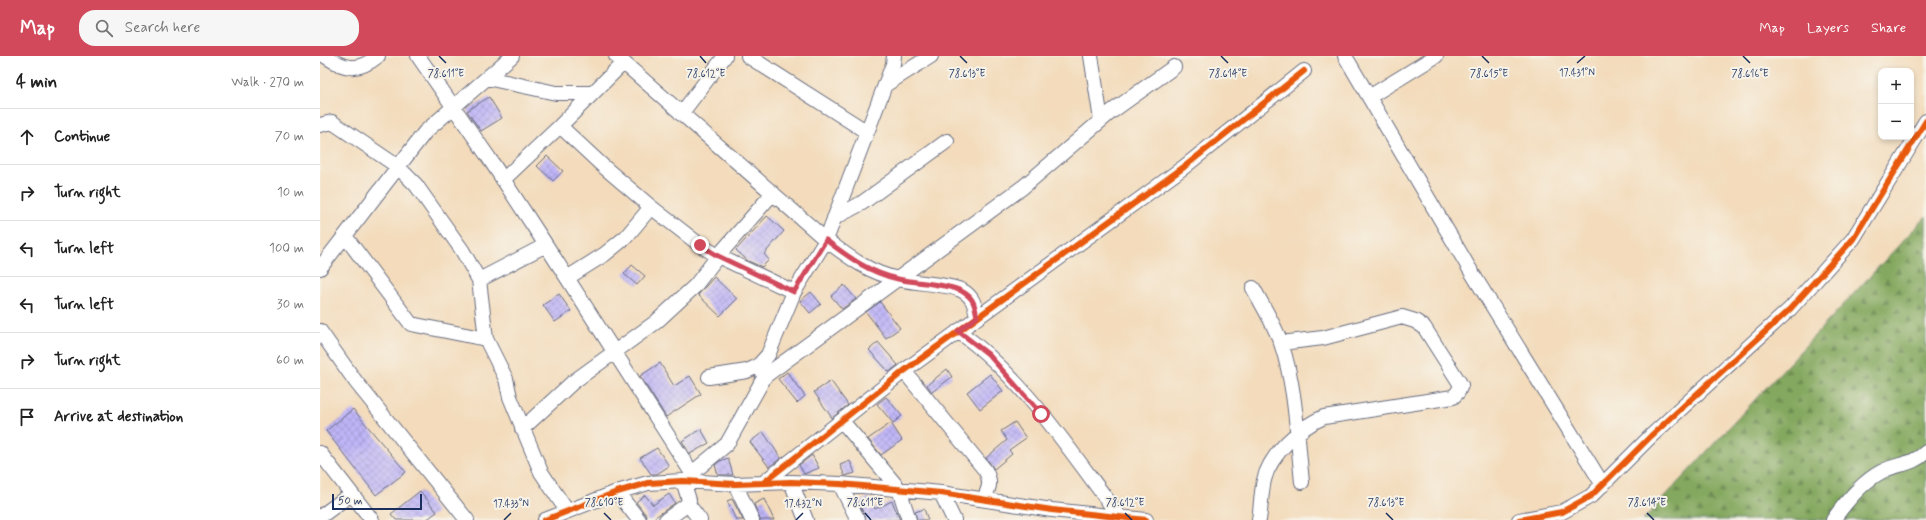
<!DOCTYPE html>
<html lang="en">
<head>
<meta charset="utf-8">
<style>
  :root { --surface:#fff; --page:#f6f6f6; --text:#222; --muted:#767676; --line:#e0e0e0; --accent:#d1495b }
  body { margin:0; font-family:Mynerve,sans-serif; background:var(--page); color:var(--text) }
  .controls { position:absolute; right:12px; top:12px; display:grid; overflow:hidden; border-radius:8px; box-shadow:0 2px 6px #0003 }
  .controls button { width:36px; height:36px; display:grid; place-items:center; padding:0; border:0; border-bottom:1px solid var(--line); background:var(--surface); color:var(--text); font:20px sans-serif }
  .scale { position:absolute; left:12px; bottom:10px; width:90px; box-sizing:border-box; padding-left:4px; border:2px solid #1b2f5e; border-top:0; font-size:11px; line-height:14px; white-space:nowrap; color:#1b2f5e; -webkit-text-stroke:3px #f7f3e8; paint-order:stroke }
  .stop { position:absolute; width:12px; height:12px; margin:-9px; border:3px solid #d1495b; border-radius:50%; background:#fff }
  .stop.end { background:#d1495b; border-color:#fff; box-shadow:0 1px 4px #0008 }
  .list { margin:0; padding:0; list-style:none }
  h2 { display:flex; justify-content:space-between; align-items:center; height:52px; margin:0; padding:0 16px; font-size:17px }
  h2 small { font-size:13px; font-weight:400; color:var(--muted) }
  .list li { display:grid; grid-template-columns:26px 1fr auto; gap:12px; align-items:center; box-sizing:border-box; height:56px; padding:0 16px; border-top:1px solid var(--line) }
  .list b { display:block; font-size:15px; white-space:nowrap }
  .list em { font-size:13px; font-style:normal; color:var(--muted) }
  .icon { flex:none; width:22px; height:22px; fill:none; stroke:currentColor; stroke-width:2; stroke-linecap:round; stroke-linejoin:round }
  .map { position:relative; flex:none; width:1606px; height:464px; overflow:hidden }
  header { display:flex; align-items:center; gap:24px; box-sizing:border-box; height:56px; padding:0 20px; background:var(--accent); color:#fff }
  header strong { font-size:19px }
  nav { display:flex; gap:22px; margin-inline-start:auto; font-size:14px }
  .search { width:280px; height:36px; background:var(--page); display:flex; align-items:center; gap:10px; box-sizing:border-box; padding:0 14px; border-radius:16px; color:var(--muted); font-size:15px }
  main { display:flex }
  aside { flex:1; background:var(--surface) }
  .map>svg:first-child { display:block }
  .forest { fill:url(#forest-firs); stroke:#506c5e }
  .building { fill:url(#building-cross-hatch) }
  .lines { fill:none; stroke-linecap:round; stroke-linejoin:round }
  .minor-casing { stroke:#676b7f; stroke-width:16 }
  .minor { stroke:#fff; stroke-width:14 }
  .cycleway-casing { stroke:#f7f3e8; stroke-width:8 }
  .cycleway { stroke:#e8590c; stroke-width:6 }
  .route { stroke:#d1495b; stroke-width:5 }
  .ticks { fill:none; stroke:#1b2f5e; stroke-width:1.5 }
  .ticks-label { font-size:10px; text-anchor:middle; fill:#1b2f5e; stroke:#f7f3e8; stroke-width:4; stroke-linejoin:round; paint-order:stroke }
</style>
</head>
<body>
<header>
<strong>Map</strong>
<div class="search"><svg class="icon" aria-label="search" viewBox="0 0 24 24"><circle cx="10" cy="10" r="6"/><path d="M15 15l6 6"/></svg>Search here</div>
<nav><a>Map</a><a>Layers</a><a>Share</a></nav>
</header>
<main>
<aside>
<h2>4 min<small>Walk · 270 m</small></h2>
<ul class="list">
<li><svg class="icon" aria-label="ahead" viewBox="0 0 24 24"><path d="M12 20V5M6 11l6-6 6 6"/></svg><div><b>Continue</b></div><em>70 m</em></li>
<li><svg class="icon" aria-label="right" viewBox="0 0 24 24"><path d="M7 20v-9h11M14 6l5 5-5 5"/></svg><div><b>Turn right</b></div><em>10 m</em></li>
<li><svg class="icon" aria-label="left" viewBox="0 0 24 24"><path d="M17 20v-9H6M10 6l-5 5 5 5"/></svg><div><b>Turn left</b></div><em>100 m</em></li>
<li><svg class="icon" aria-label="left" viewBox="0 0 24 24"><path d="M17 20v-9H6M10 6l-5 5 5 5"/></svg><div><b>Turn left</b></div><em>30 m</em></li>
<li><svg class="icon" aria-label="right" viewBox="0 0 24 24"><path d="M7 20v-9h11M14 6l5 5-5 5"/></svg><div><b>Turn right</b></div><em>60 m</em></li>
<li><svg class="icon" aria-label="arrive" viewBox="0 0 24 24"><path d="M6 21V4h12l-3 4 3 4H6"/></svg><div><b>Arrive at destination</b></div></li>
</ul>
</aside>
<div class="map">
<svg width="1606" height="464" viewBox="0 0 1606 464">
  <defs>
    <pattern id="forest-firs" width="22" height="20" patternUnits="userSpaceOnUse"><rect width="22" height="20" fill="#84a85e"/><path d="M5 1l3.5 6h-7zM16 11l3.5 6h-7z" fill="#6b8951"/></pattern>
    <pattern id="building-cross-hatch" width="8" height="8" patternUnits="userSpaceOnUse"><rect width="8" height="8" fill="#c0b6f8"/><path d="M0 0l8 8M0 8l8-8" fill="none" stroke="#9b94cc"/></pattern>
  </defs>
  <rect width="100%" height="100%" fill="#f7f3e8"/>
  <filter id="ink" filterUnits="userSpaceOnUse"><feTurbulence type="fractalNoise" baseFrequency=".025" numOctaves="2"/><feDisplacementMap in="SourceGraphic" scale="8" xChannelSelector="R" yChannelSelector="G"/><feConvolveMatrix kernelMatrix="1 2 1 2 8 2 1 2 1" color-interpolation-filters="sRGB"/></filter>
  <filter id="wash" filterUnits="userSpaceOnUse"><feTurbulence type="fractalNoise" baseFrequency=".012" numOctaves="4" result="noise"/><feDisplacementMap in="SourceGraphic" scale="16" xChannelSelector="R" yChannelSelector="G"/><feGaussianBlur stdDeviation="0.9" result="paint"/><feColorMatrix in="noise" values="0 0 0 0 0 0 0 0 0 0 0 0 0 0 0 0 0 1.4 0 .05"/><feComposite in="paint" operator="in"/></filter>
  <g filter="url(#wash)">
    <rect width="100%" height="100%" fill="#f3dbbb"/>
    <path class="forest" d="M1606 160V464H1323Z"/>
    <g id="blocks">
      <path class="building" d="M169 41 182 62 161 75 147 55Z
        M227 100 243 115 233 125 217 110Z
        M447 160 464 175 444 198 449 204 442 211 428 205 416 194Z
        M312 209 325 220 317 229 304 218Z
        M394 221 417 243 400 260 378 239Z
        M524 229 536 243 522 253 511 240Z
        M491 236 501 248 490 257 480 245Z
        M239 238 251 255 235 266 223 249Z
        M560 246 580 272 566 282 546 256Z
        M558 286 578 309 569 316 549 294Z
        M340 307 354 330 370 320 381 338 346 361 320 320Z
        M627 313 632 321 612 336 607 329Z
        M467 316 485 340 477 347 458 323Z
        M670 318 683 335 660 353 647 336Z
        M511 325 528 349 512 362 494 336Z
        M566 341 582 360 573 367 557 348Z
        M33 353 86 416 56 439 6 375Z
        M695 366 706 382 689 394 692 398 674 413 666 402 687 384 681 375Z
        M571 367 582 384 561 399 548 383Z
        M381 373 389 387 370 398 362 385Z
        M443 376 461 402 449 411 430 386Z
        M337 392 349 410 337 418H331L320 402Z
        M492 399 499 412 484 418 479 409Z
        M408 402 413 419H398L395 409 400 405Z
        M530 405 535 417 525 420 520 409Z
        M100 435 117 456 106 464H76L71 458Z
        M349 438 355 447 331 464H327L326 459 316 446 325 439 333 449Z
        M549 441 555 453 572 445 580 464H546L539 447Z
        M412 443 423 464H416L407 445Z
        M444 443 454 464H440L434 448Z
        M604 453 608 464H597L595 456Z"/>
    </g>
  </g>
  <g filter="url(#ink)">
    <use href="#blocks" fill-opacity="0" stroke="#676b7f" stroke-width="1"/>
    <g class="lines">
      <defs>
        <path id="minor" d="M5 0C26 14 38 16 58 0
          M98 0 169 102 226 189 377 425
          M296 0 506 184C530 202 548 216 578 223 594 227 628 228 641 234 653 240 655 249 657 261
          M428 0 547 76
          M771 0 781 64
          M1025 0 1149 212 1283 429
          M167 22 236 37H273
          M565 29 611 0
          M1049 41 1116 0
          M361 58 405 0
          M0 69 12 66 77 110 96 129 142 194 159 224 166 283 186 323 190 341 221 416 247 455
          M240 70 303 7
          M183 124 240 70 284 111 331 151
          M514 162 542 147 627 85
          M25 180 91 268 166 283
          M0 212 105 76 192 0
          M247 222 285 198 306 181 331 151 380 189 398 200 474 236
          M159 224 226 189
          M933 232C943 250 954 268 961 287 976 331 977 380 982 426
          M0 275 36 326 147 464
          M638 275C703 321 752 398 800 461
          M438 310 448 299 474 236 506 184 573 8 574 0
          M584 315 665 414C672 426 669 432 664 443
          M389 321 427 315 438 310 443 317
          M522 365 579 433 589 464
          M202 373 253 326 336 266 375 230 398 200 453 137
          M0 397 52 464
          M371 418 407 388 445 320 703 131 791 56 854 11
          M471 426 486 464
          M443 427 584 315 864 111 984 15
          M415 428 432 464
          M520 428 538 464
          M297 436 319 464
          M621 437 634 464
          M368 448 380 464
          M0 461 31 438
          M225 464 297 436 328 427 363 425 415 428 471 426 520 428 621 437 732 454 826 464
          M346 464 368 448 369 444 363 425
          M939 464C941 451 941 437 944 424 950 398 980 371 1004 361L1133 341 1138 336 1141 329 1104 271 1095 265 1082 261 1003 282 961 287
          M1199 464 1242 456 1271 440 1331 380 1470 253 1533 183 1606 65
          M1513 464C1525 447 1542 426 1561 416 1578 407 1591 410 1606 396"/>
      </defs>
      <use href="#minor" class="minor-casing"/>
      <use href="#minor" class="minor"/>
      <defs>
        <path id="cycleway" d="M443 427 584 315 864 111 984 15
          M225 464 297 436 328 427 363 425 415 428 471 426 520 428 621 437 732 454 826 464
          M1199 464 1242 456 1271 440 1331 380 1470 253 1533 183 1606 65"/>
      </defs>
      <use href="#cycleway" class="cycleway-casing"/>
      <use href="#cycleway" class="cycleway"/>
    </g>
  </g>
  <g class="lines" filter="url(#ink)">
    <path class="route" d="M380 189 398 200 474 236 506 184C530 202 548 216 578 223 594 227 631 228 643 236 654 242 655 250 657 261L638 275 668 298 721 358"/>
  </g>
  <path class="ticks" d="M119 0 126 7M380 0 386 7M640 0 647 7M901 0 908 7M1162 0 1169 7M1423 0 1430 7M1257 7 1265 0M284 457 291 464M545 457 551 464M805 457 812 464M1066 457 1073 464M1327 457 1334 464M184 464 191 457M476 464 483 457"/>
  <g class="ticks-label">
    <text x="1257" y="20">17.431°N</text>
    <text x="126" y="21">78.611°E</text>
    <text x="386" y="21">78.612°E</text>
    <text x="647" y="21">78.613°E</text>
    <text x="908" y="21">78.614°E</text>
    <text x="1169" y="21">78.615°E</text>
    <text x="1430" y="21">78.616°E</text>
    <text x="284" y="450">78.610°E</text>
    <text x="545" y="450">78.611°E</text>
    <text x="805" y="450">78.612°E</text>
    <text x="1066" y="450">78.613°E</text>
    <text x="1327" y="450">78.614°E</text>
    <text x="191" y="451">17.433°N</text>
    <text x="483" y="451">17.432°N</text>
  </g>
</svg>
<div class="controls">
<button>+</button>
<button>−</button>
</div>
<div class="scale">50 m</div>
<div class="stop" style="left:721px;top:358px"></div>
<div class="stop end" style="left:380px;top:189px"></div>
</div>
</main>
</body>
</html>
